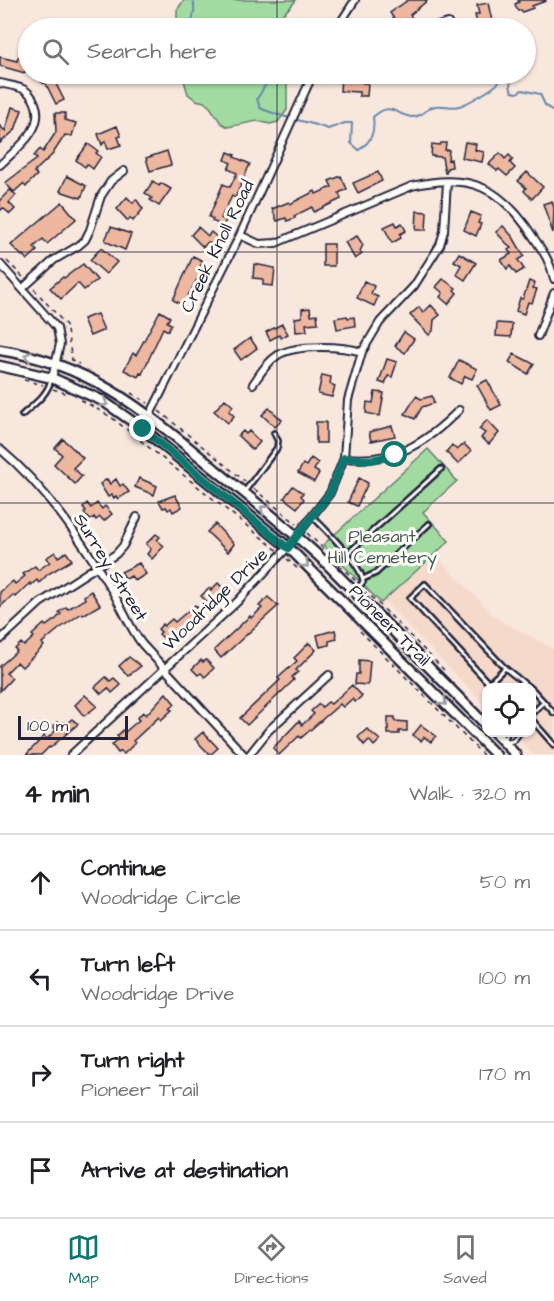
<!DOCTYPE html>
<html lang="en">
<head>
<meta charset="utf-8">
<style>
  :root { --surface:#fff; --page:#f6f6f6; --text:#202124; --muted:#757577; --line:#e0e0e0; --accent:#0f766e }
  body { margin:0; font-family:"Architects Daughter",sans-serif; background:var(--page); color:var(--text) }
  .controls { position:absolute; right:18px; bottom:18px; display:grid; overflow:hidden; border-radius:12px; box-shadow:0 2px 4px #0004 }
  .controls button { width:54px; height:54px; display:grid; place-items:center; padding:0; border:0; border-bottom:2px solid var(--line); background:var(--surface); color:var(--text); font:30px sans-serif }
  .scale { position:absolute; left:18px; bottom:15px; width:110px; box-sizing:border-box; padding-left:6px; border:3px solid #22223b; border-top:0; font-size:16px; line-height:21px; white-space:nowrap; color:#22223b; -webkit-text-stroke:4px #fdfcf7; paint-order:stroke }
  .stop { position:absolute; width:18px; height:18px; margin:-14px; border:4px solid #0f766e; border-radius:50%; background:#fff }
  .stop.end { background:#0f766e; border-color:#fff; box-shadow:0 2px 6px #0008 }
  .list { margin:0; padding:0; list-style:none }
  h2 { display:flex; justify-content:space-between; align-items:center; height:78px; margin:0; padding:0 24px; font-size:26px }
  h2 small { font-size:20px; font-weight:400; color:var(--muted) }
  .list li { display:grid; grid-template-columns:39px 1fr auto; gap:18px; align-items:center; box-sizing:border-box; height:96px; padding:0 24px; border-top:2px solid var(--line) }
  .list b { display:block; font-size:22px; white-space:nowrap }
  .list p { margin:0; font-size:20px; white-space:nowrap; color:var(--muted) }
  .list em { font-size:20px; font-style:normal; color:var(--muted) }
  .icon { flex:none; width:33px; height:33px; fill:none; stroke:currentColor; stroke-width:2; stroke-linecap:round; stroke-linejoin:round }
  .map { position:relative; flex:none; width:554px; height:755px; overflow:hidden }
  .search { position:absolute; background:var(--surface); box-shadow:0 2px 4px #0004; left:18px; right:18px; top:18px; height:66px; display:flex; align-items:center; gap:15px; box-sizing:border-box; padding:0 21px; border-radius:33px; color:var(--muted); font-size:22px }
  .sheet { height:462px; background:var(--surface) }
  nav { display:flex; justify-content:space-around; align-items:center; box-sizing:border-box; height:84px; border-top:2px solid var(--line); background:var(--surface); font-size:16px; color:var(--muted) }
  nav a { display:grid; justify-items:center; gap:3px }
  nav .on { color:var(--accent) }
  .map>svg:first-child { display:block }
  .built { fill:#f5d9cb }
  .green { fill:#a1dba1; stroke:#627e6e; stroke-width:1.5 }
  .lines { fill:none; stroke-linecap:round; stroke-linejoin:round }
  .stream { stroke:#6988ab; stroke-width:2 }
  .building { fill:#edb7a0; stroke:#22223b; stroke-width:1.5 }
  .lane-casing { stroke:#22223b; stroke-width:8 }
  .street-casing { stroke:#22223b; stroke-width:10 }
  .secondary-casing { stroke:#22223b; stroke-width:13 }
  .path { stroke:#22223b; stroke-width:1.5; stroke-dasharray:4.5 4.5; stroke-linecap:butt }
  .lane { stroke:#fdfcf7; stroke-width:3 }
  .street { stroke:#fdfcf7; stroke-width:6 }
  .secondary { stroke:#fdfcf7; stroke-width:8 }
  .oneway { stroke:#9a9aa2 }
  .route { stroke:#0f766e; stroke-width:8 }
  .grid { fill:none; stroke:#22223b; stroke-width:1.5; stroke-opacity:0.55 }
  .labels { text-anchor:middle; stroke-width:6; stroke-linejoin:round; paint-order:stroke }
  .street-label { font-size:18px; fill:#22223b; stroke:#fdfcf7 }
  .park-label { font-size:18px; fill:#485a5a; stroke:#fdfcf7 }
</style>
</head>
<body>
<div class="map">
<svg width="554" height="755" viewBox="0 0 554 755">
  <rect width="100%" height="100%" fill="#f8e7dd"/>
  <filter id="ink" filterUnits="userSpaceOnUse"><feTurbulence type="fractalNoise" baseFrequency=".0167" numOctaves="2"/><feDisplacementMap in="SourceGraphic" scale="12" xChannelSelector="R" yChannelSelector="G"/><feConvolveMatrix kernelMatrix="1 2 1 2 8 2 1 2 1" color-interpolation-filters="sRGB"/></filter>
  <g filter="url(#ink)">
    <path class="built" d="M434 554 496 618 554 649V755H534L512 733 532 732V688H486V706L383 600Z"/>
    <path class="green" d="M184 0H296C289 11 277 16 271 28H177V10Z
      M182 74H287V110L278 122 270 124 257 121 228 127 221 123 210 107 204 102 196 100 188 94Z
      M428 449 457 481 423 512 449 541 381 603 323 545Z"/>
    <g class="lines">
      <path class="stream" d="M192 28C191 18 197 10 193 0
        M262 74 266 84 257 99 260 108C281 118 305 120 328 129L345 123H352L351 143 359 150C372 141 375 131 373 117 391 101 394 114 411 117 420 118 425 110 432 107 441 103 451 109 459 106 467 104 495 88 499 82 501 80 501 76 502 74
        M512 74 510 86 512 92 517 93 522 90 540 94 545 105 554 112"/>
    </g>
    <path class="building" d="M408 0H428L410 15 412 18 406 22 404 19 398 24 390 13Z
      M518 0H545L546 1 532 6 533 8 522 12 521 10 518 11 515 4 519 2Z
      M488 3 492 21 486 22 487 26 478 28 475 15 479 14 477 5Z
      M0 57 17 61 18 57 28 60 25 73 0 66Z
      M32 74H48L54 80 64 100 56 104 45 82 43 83Z
      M341 77 363 80V83H368L367 96H359V92L340 91Z
      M12 107 22 110 15 130 0 143V126L5 131Z
      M55 113H65V120L76 123 72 136 65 135 52 155 34 172 37 175 30 182 26 187 23 184 14 192 5 183 37 159 34 156 40 149 43 152 56 132Z
      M117 126 121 136 118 137 121 145 108 149 105 141 102 145 98 134Z
      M465 142 476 144 475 150 484 152 482 162 462 158Z
      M441 143H446L445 150H449L448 160 451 159 452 167 447 168 446 173H445L442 157 431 156 432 144 440 145Z
      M88 144 98 151 96 153 101 157 93 169 87 164 85 167 76 160Z
      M167 151 171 165 150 171 146 158Z
      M228 152 235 155 234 157 250 164 235 198 232 196 221 218 226 220 223 226 212 221 213 219 209 217 223 184 230 187 237 173 228 169 231 163 225 160Z
      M500 153 505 159 509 155 513 159 510 163 515 168 507 176 499 169 497 171 489 164Z
      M378 172 382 181 358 193 353 183Z
      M527 172 543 187 532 199 524 191 526 188 518 181Z
      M67 176 86 186 81 198 60 191Z
      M341 176 347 189 339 193 341 199 314 212 312 207 294 216 295 218 287 221 286 218 277 221 272 209 289 202 290 204 315 191 316 194 332 187 329 181Z
      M153 181 159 186 161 183 171 189 159 206 150 200 152 198 145 193Z
      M10 190 16 195 9 203 15 209 10 214 3 208 0 211V200Z
      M127 197 133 203 136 199 143 209 133 221 130 218 128 221 117 209Z
      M552 201 554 208 553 233 543 204Z
      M62 202 76 219 47 244 43 239 34 247 37 251 27 260 23 255 22 256 11 245Z
      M417 211 427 212 426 230H416Z
      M471 212 481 216 478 223 481 224 476 236 464 230Z
      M395 222 397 226 402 223 406 231 400 234 401 238 392 243 384 227Z
      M503 226 513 237 524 256 518 260 524 269 516 274 510 266 507 269 501 260 511 254 508 250 511 248 496 232Z
      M111 227 131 234 125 250 107 242 105 240Z
      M198 227 208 236 211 232 218 238 212 245 208 242 203 247 191 235Z
      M357 236 363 245 360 251 362 254 355 259 345 242Z
      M323 244H334V266H323Z
      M101 248 117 262 106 274 90 260Z
      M459 253 476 263 465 280 456 274 461 265 454 261Z
      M193 256 203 261 199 269 202 270 183 305 173 300Z
      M83 264 97 280 84 290 78 283 61 299 50 288 63 277 64 278Z
      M254 264 275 268 273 286 263 285V279L253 278Z
      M443 279 456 288 454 290 457 293 448 304 440 297 443 293 436 287Z
      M364 281 374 286 371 294 378 297 374 306 357 298Z
      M529 281 535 283 533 288 537 289 532 303 528 302 524 314 516 311 520 298 523 299Z
      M431 305 440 315 434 320 433 331 429 335 410 315 419 307 423 313Z
      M310 308 311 315 317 314 318 323 306 324 307 331 296 332 295 318 302 317V309Z
      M160 311 170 317 167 322 171 324 168 331 163 328 142 374 140 373 138 377 124 370 133 353 136 355Z
      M97 314 104 330 90 336 83 319Z
      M347 316 348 318 354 317 355 326 337 329 335 318Z
      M497 323 512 324 511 337 496 336Z
      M282 324 288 334 281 338 279 335 270 340 266 332Z
      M404 332 414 339 405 353 395 346Z
      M250 338 257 348 241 360 234 350Z
      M514 354 534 364 528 374 509 362Z
      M387 359 397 362 392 377 388 376 385 384 379 382Z
      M459 360 477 369 472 379 465 376 461 384 450 378Z
      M322 375 331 377 330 384 335 386 332 397 318 394Z
      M487 380 501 405 491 410 477 385Z
      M375 392 384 393 380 416 366 413 367 402 373 403Z
      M416 396 421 399 432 396 434 403 422 407 415 419 405 414Z
      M225 399 233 406 229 411 234 416 228 423 214 411Z
      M269 408 282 420 275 427 262 415Z
      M487 420 499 433 489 444 481 438 485 433 479 429Z
      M316 422H326V443H316Z
      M392 426 395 436 371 441 369 432Z
      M243 431 246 434 249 431 260 442 253 450 238 436Z
      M63 439 83 458 73 468 82 476 75 484 54 464 62 455 55 448Z
      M464 444 471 451 458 464 446 452 452 445 457 450Z
      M311 458 318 463 314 470 319 473 314 482 298 473 303 464 306 466Z
      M139 478 157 486 154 495 135 487Z
      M359 478 368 483 357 506 348 502Z
      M107 479 110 484 116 479 120 486 123 484 129 492 118 499 116 496 114 498 112 495 108 497 100 484Z
      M293 486 303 493 301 496 304 499 297 508 284 498Z
      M175 495 182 507 173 512 171 508 168 510 166 507 163 508 159 501Z
      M87 503 91 508 97 503 102 509 105 506 112 514 104 521 100 517 96 520 94 517 90 520 84 513 86 511 83 507Z
      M215 524 234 544 228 552 207 532Z
      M156 534 160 537 157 540 164 546 152 559 147 554 151 549 146 544Z
      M55 552 58 557 66 552 72 560 48 574 39 583 37 580 31 585 30 583 15 597 13 595 0 607V592L13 581 15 584 25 576 23 574 35 566 38 570 50 562 46 558Z
      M139 563 146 574 135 581 131 576 126 579 121 572Z
      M218 583 224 589 209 604 201 596 209 588 211 590Z
      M91 591 100 605 83 615 82 613 59 629 42 643 44 646 22 667 17 662 6 673 12 678 0 691V666L17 651 15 649 21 643 24 646 34 637 32 635 44 624 46 626 56 619 61 614 59 612 66 607 68 609 85 599 84 596Z
      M268 597 278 606 221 658 214 650 250 616 251 618 262 608 259 606Z
      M195 605 201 611 189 623 187 621 167 642 159 634 161 632 158 629 163 624 164 626 172 619 175 622Z
      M335 630 337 639 329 641V645L320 647 317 635Z
      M309 643 316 650 296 670 298 672 292 677 294 680 247 725 240 718 280 680 278 678 297 661 294 658Z
      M129 657 141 666 128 676 119 666Z
      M201 660 203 662 206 660 214 668 205 677 201 673 198 675 192 669Z
      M359 660 370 661 368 685 355 684 356 674H359Z
      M106 677 110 681 114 678 121 685 112 693 108 688 101 694 95 687Z
      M352 685 362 696 355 702 352 699 343 707 340 704 301 738 299 736 279 755 273 748 299 721 302 725 314 714 311 711 319 704 322 707 328 702 331 704Z
      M166 693 175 704 170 709 172 710 161 720 159 717 133 741 135 743 124 754 121 751 118 753 112 745 119 738 117 736 123 730 125 732 139 720 137 718 143 712 146 715Z
      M85 695 97 706 84 716 75 705Z
      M388 717H395V721L407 722V731H399V734H388Z
      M72 719 78 724 50 748 49 747 41 755H26L44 736 47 739 56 730 53 726 57 722 60 725 64 722 66 724Z
      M421 725 436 736 431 742 424 737 421 741 413 735Z
      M367 729 380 740 374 746 369 740 364 745 358 737Z
      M203 732 218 748 210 755 195 739Z"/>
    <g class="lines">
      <defs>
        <path id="lane" d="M22 415C34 404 48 395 51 379
          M245 491 277 448 278 441 274 433
          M313 517C325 529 363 566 363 582L356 590
          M347 554 441 469
          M363 579 376 573 429 524
          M489 683 505 668
          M493 688 410 598 425 584 505 668 530 688
          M532 689 554 713
          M532 713 544 702
          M532 720 554 745
          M505 740 507 732
          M508 742 513 741 520 732"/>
        <path id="street" d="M337 28 355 0
          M431 28 448 23
          M0 83C7 85 16 86 23 89 29 92 33 98 35 103 46 129 15 150 0 165
          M240 235 259 244 276 243 412 186C471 172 502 188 534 238 543 251 551 263 554 279
          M0 264 57 328 60 344 52 378
          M23 288 54 260 78 246 85 240 90 230 101 196 111 181 124 171
          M538 336 554 293
          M253 384C260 374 267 362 278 355 297 344 342 346 362 352
          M143 429 240 235 313 74
          M0 449C46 488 80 538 111 589 122 607 129 627 142 644L244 755
          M344 458C394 463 424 445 459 410
          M0 640 40 603 116 554 123 546 137 517
          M71 755 237 602 288 547 330 493 344 458 348 400 362 352 380 322 414 286 440 245 444 231 447 182
          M249 755 269 730 329 675"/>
        <path id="secondary" d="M0 350C92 364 147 413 216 470 253 500 290 529 324 561L486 725
          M0 366 52 378 103 401 143 429 288 547 496 755
          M494 732 516 755"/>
      </defs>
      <use href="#lane" class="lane-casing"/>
      <use href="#street" class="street-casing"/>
      <use href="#secondary" class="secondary-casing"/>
      <path class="path" d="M7 261 25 279
        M34 289 66 325 72 360 79 364
        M24 380 43 385
        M53 389 65 393
        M131 393 148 403
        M81 400 111 417 277 550
        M159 411 246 482
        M254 489 297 524
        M307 533 330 555
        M287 559 299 570
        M339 565 357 582
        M365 590 444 670
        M360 631 483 755"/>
      <use href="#lane" class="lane"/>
      <use href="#street" class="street"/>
      <use href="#secondary" class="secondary"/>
    </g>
    <defs><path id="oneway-chevron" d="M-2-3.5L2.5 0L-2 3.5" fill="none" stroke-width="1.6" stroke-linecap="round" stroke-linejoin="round" transform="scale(1.5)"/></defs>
    <g class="oneway">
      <use href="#oneway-chevron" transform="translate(28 356) rotate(-166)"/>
      <use href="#oneway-chevron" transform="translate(104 403) rotate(31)"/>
      <use href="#oneway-chevron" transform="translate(264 509) rotate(-141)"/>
      <use href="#oneway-chevron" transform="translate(305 564) rotate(44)"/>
      <use href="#oneway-chevron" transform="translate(443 702) rotate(45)"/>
    </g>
  </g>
  <g class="lines" filter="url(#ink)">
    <path class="route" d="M143 429 288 548 330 493 344 458 371 460 395 455"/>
  </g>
  <path class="grid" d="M277 0V28M277 74V755M0 252H554M0 503H554"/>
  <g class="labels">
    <g class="street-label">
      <text transform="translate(217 246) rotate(-64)" y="6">Creek Knoll Road</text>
      <text transform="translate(111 567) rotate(58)" y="6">Surrey Street</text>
      <text transform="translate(215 599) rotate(-44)" y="6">Woodridge Drive</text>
      <text transform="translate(390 625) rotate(45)" y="6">Pioneer Trail</text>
    </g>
    <g class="park-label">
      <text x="382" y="542">Pleasant<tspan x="382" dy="21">Hill Cemetery</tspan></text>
    </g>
  </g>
</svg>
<div class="controls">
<button><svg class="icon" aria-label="locate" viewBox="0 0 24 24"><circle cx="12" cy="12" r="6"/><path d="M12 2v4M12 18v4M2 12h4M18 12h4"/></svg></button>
</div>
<div class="scale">100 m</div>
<div class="stop" style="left:395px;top:455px"></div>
<div class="stop end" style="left:143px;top:429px"></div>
<div class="search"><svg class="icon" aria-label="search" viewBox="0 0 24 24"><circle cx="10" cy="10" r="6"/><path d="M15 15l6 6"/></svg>Search here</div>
</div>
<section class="sheet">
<h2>4 min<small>Walk · 320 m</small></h2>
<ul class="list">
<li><svg class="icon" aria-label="ahead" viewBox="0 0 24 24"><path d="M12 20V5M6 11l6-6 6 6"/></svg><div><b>Continue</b><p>Woodridge Circle</p></div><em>50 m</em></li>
<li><svg class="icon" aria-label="left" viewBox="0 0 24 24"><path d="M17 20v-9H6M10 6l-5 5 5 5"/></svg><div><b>Turn left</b><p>Woodridge Drive</p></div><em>100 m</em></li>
<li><svg class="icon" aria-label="right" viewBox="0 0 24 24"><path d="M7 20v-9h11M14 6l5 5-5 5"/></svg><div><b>Turn right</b><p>Pioneer Trail</p></div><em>170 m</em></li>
<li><svg class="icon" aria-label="arrive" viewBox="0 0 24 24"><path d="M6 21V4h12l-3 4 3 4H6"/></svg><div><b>Arrive at destination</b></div></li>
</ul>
</section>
<nav>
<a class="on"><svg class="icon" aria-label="map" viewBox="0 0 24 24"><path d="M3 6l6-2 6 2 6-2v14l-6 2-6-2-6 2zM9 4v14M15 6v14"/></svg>Map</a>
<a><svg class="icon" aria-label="directions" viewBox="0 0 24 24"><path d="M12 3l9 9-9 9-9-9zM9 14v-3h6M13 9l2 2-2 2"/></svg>Directions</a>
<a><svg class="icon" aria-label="saved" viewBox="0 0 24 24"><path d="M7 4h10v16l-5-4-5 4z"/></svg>Saved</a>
</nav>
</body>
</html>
